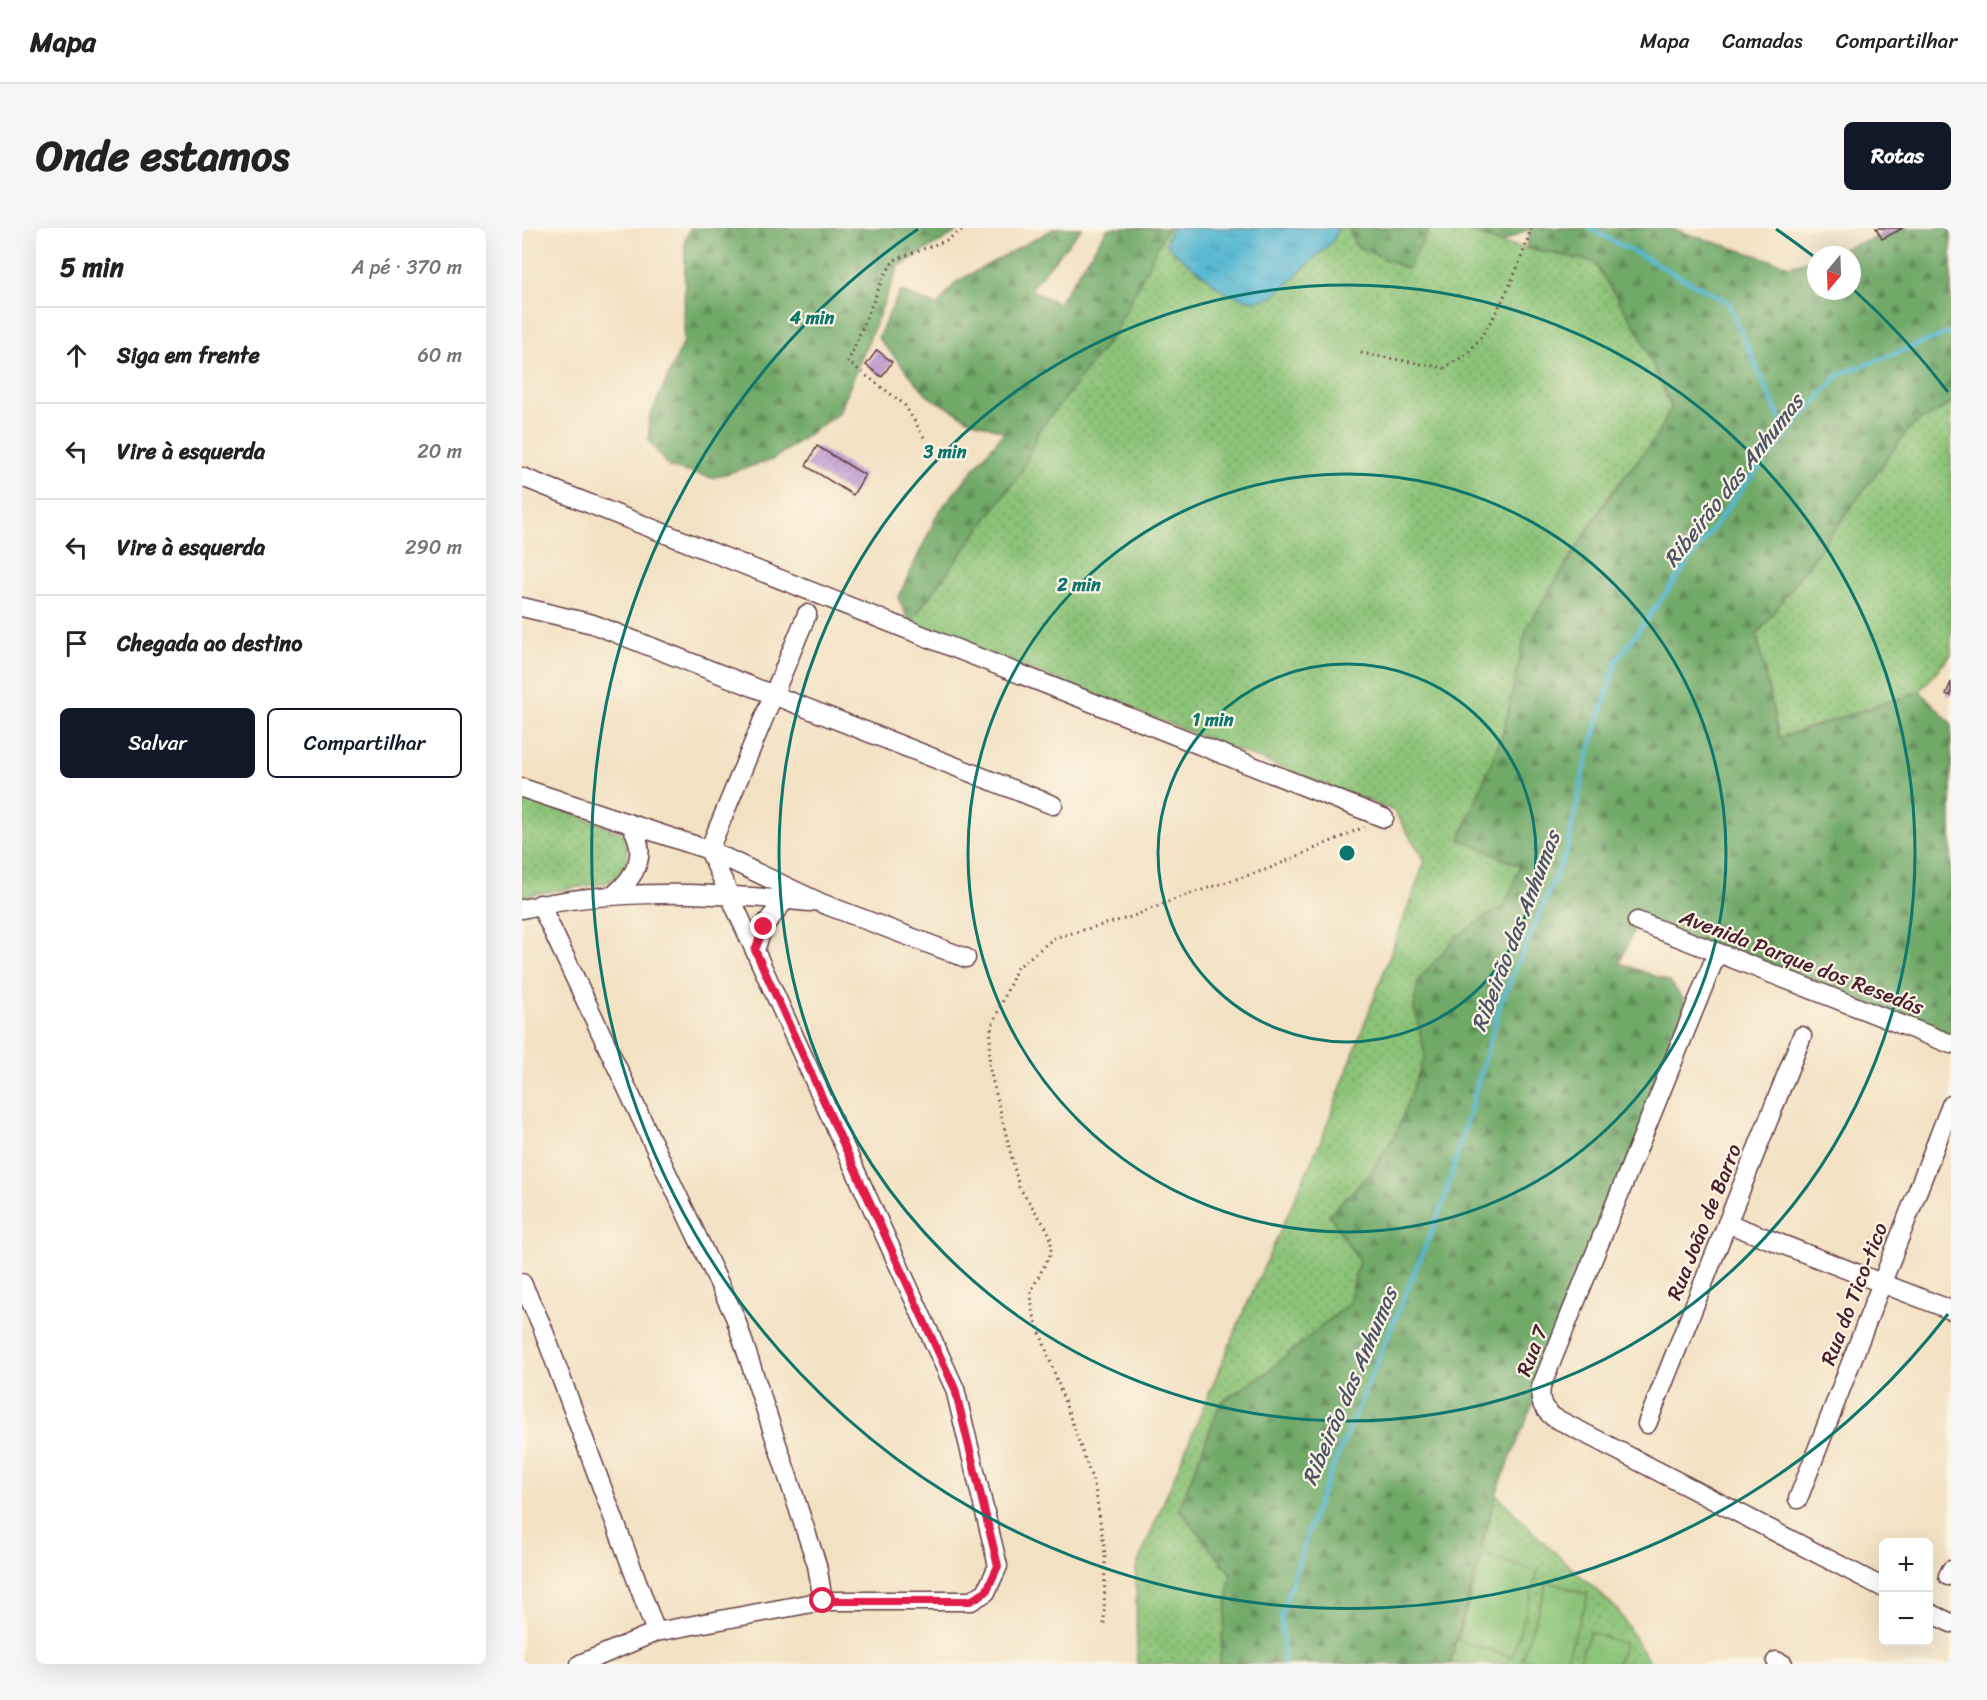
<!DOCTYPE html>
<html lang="pt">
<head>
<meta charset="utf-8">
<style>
  :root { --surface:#fff; --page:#f6f6f6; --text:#222; --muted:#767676; --line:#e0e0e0; --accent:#111827 }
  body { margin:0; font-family:Sriracha,sans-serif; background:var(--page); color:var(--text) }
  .controls { position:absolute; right:18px; bottom:18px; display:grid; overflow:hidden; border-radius:9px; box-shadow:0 6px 24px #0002 }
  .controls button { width:54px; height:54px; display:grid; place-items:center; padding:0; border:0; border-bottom:2px solid var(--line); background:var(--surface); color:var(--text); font:30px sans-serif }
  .compass { position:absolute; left:1285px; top:18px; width:54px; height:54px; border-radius:50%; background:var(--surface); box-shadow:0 6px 24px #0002; rotate:199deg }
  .stop { position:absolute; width:18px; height:18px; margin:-14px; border:4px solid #e11d48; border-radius:50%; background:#fff }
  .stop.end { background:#e11d48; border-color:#fff; box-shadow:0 2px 6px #0008 }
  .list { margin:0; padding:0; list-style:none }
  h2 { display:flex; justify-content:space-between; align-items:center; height:78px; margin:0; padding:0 24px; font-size:26px }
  h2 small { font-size:20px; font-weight:400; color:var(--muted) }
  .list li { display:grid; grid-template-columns:39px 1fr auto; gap:18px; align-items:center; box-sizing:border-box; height:96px; padding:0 24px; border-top:2px solid var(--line) }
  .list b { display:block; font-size:22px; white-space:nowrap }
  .list em { font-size:20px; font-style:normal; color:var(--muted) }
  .actions { display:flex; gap:12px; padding:18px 24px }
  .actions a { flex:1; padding:14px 0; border:2px solid var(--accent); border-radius:9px; text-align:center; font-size:21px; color:var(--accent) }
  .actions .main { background:var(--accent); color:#fff }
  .icon { flex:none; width:33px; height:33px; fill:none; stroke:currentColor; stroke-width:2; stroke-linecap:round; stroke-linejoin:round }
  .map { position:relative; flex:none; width:1429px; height:1436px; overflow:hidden; border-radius:9px }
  header { display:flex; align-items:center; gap:36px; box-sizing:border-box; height:84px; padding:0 30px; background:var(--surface); border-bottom:2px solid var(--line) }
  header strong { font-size:28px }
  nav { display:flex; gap:33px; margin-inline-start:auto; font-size:21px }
  .intro { display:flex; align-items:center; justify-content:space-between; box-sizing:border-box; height:144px; padding:0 36px }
  h1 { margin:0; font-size:42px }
  .button { padding:15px 27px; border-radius:9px; background:var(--accent); color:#fff; font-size:21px; font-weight:700 }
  main { display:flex; gap:36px; padding:0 36px }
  aside { flex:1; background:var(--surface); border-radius:9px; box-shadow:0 6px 24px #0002 }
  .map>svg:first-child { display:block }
  .grass { fill:url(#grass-dots); stroke:#6a7151; stroke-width:1.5 }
  .forest { fill:url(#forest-firs); stroke:#5d644a; stroke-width:1.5 }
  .garden { fill:#8bc377; stroke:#6a7151; stroke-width:1.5 }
  .water { fill:url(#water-ripples); stroke:#4e6b7e; stroke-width:1.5 }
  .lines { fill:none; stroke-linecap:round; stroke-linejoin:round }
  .stream { stroke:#53b7d1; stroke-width:4.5 }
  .building { fill:url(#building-hatch) }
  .minor-casing { stroke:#633c42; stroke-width:21 }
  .path { stroke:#633c42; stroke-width:3; stroke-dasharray:1.5 4.5; stroke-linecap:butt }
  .minor { stroke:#fff; stroke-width:18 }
  .route { stroke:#e11d48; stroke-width:8 }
  .ring { fill:none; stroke:#0f766e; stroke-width:3 }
  .labels { text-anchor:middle; stroke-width:4.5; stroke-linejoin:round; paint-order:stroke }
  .street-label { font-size:21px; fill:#4a1f2b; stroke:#fcf5e5 }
  .water-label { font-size:22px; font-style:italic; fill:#4d5465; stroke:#fcf5e5 }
  .centre { fill:#0f766e; stroke:#fcf5e5; stroke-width:3 }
  .ring-label { font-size:18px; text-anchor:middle; font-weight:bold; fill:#0f766e; stroke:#fcf5e5; stroke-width:4.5; stroke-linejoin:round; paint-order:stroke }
</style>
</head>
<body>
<header>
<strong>Mapa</strong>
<nav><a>Mapa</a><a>Camadas</a><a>Compartilhar</a></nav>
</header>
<div class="intro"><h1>Onde estamos</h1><a class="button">Rotas</a></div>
<main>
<aside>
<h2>5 min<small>A pé · 370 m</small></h2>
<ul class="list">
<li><svg class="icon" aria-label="ahead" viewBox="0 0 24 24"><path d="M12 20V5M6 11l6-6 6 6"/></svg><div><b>Siga em frente</b></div><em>60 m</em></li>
<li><svg class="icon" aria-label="left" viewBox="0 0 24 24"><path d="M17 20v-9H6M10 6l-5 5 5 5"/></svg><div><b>Vire à esquerda</b></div><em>20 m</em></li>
<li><svg class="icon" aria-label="left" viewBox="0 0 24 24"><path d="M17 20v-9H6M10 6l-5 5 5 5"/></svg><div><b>Vire à esquerda</b></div><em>290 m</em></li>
<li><svg class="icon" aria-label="arrive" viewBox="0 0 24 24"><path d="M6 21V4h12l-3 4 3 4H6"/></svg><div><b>Chegada ao destino</b></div></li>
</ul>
<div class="actions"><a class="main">Salvar</a><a>Compartilhar</a></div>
</aside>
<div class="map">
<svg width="1429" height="1436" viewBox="0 0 1429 1436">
  <defs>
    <pattern id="grass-dots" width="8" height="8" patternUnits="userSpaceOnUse" patternTransform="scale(1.5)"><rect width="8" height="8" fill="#8bc377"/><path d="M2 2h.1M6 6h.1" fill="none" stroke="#749e62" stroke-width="1.8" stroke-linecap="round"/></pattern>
    <pattern id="forest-firs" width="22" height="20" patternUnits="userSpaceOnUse" patternTransform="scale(1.5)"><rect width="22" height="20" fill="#70a968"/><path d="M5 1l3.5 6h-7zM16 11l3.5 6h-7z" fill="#5e8956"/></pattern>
    <pattern id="water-ripples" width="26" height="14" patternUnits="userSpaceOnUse" patternTransform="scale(1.5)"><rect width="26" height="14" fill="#53b7d1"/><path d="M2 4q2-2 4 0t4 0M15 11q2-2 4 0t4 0" fill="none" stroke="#4794aa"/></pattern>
    <pattern id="building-hatch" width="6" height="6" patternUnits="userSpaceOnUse" patternTransform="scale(1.5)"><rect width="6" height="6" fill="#bc98d2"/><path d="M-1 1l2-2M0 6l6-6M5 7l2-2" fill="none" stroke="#9b7bab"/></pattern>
  </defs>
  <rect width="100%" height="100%" fill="#fcf5e5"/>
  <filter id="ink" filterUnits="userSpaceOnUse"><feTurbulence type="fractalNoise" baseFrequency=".0167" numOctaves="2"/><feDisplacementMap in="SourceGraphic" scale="12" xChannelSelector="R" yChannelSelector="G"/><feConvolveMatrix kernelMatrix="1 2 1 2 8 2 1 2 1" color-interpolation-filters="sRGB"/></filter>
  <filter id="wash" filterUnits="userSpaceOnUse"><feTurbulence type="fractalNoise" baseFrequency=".008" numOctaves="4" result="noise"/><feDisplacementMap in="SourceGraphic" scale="24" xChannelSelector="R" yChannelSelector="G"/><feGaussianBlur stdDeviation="1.35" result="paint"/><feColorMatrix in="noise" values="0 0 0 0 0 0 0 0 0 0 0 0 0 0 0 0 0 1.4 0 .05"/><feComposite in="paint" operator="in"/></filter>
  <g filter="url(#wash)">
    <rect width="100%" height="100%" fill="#f3e1c3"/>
    <path class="grass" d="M645 0H827L834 18 885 40 908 0H936L979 15 1072 34 1117 104 1149 180 1134 209 1086 270 1005 399 981 505 938 611 999 638 983 677 935 708 892 779 904 828 873 908 847 947 807 986 837 1033 827 1075 744 1145 699 1174 657 1281 709 1346 697 1436H615L614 1340 718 1092 800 910 903 633 872 583 388 395 500 243 517 203Z
      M1429 175V427L1398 463 1257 510 1235 407 1389 198Z
      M0 565 100 605C110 624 105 642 88 654L0 668Z
      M974 1266 1018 1311 1096 1382 1128 1436H928Z"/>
    <path class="forest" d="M168 0H441L377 38 317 185 250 232 190 250 147 239 127 213V191L162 113 163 13Z
      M533 0H560L508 61 536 76 586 0H645L592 106 517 203 500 243 388 395 376 370 416 285 482 204 448 192 407 169 356 110 378 63 415 78 434 54Z
      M827 0H908L885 41 834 18Z
      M936 0H1147L1268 38 1294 30V63H1330V27H1302L1383 0H1429V175L1389 198 1235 407 1257 510 1398 463 1429 495V816L1115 694 1098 735 1148 754 1171 784 974 1266 928 1436H697L709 1346 657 1281 699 1174 744 1145 827 1075 837 1033 807 986 847 947 873 908 903 828 892 779 896 752 935 708 983 677 998 638 938 611 981 505 1005 399 1086 270 1134 209 1149 180 1117 104 1072 34 1004 19 1009 0 979 15Z"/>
    <path class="garden" d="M961 1327 1016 1344 990 1429 935 1412Z
      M1026 1354 1066 1367 1043 1436H1018L1000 1430Z
      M1068 1404 1102 1416 1095 1436H1056Z"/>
    <path class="water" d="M649 0H816L811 13 750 70 730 73 704 65 651 23 644 15Z"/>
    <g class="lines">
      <path class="stream" d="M1067 0 1206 74 1265 207
        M762 1436 759 1387 794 1280 921 976 979 774 1045 622 1064 534 1095 432 1224 255 1316 147 1429 104"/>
    </g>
    <g id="blocks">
      <path class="building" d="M1354 0H1381L1360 11Z
        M355 122 370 134 360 149 344 137Z
        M295 218 343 247 331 267 284 238Z
        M1429 454V468L1424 466Z"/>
    </g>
  </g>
  <g filter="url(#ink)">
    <use href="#blocks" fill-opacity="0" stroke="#633c42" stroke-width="1.5"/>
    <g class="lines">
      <defs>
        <path id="minor" d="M0 249 862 590
          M0 379 71 396 531 577
          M0 560 187 622 299 675 444 730
          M92 667C115 647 127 624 108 596
          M18 676 213 1089 295 1337 301 1373
          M0 681C93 659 193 665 288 674
          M1115 693 1429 816
          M233 722 241 699 263 672
          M1195 725 1019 1159C1017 1173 1020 1180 1031 1189L1362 1360
          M1205 995 1429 1082
          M0 1055 19 1096 134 1404
          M1125 1196 1280 808
          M1276 1271 1429 877
          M1426 1348 1429 1342
          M1406 1384 1429 1395
          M1254 1433 1261 1436
          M58 1436 134 1404 301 1373H449L464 1364 476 1338 433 1161 187 622 285 386"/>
      </defs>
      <use href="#minor" class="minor-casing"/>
      <path class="path" d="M839 125 922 140C931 134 943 129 949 121 973 95 1000 34 1009 0
        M402 209 382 176 326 134 361 50 372 32 425 12 443 0
        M582 1396 583 1325 573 1259 510 1082 509 1063 529 1025V1012L525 1001 497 959 467 838 469 800 495 740 532 710 609 689 661 668 746 641 842 599"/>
      <use href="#minor" class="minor"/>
    </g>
  </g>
  <g class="lines" filter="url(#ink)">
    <path class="route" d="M242 699 233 722 433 1161 476 1338 464 1364 448 1373H301"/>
  </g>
  <g class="ring">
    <circle cx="825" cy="625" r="189"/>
    <circle cx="825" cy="625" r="379"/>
    <circle cx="825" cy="625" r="568"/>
    <path d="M1426 1086A757 757 0 1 1 396 1M1254 1A757 757 0 0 1 1291 28M1332 62A757 757 0 0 1 1426 164"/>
  </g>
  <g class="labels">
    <g class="street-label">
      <text transform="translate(1280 734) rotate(21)" y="7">Avenida Parque dos Resedás</text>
      <text transform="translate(1182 994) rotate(-68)" y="7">Rua João de Barro</text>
      <text transform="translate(1332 1066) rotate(-69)" y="7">Rua do Tico-tico</text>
      <text transform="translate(1010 1123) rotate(-69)" y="7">Rua 7</text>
    </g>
    <g class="water-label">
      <text transform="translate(1211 252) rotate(-52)" y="8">Ribeirão das Anhumas</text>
      <text transform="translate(993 703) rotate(-69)" y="8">Ribeirão das Anhumas</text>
      <text transform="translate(827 1158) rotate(-67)" y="8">Ribeirão das Anhumas</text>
    </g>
  </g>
  <circle cx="825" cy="625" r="9" class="centre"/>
  <g class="ring-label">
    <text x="290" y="96">4 min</text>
    <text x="423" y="230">3 min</text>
    <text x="557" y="363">2 min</text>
    <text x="691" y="498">1 min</text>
  </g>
</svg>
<div class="controls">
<button>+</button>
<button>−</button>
</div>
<svg class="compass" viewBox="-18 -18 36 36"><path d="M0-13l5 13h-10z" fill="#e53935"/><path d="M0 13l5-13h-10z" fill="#767676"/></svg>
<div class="stop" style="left:301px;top:1373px"></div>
<div class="stop end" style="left:242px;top:699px"></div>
</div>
</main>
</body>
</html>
